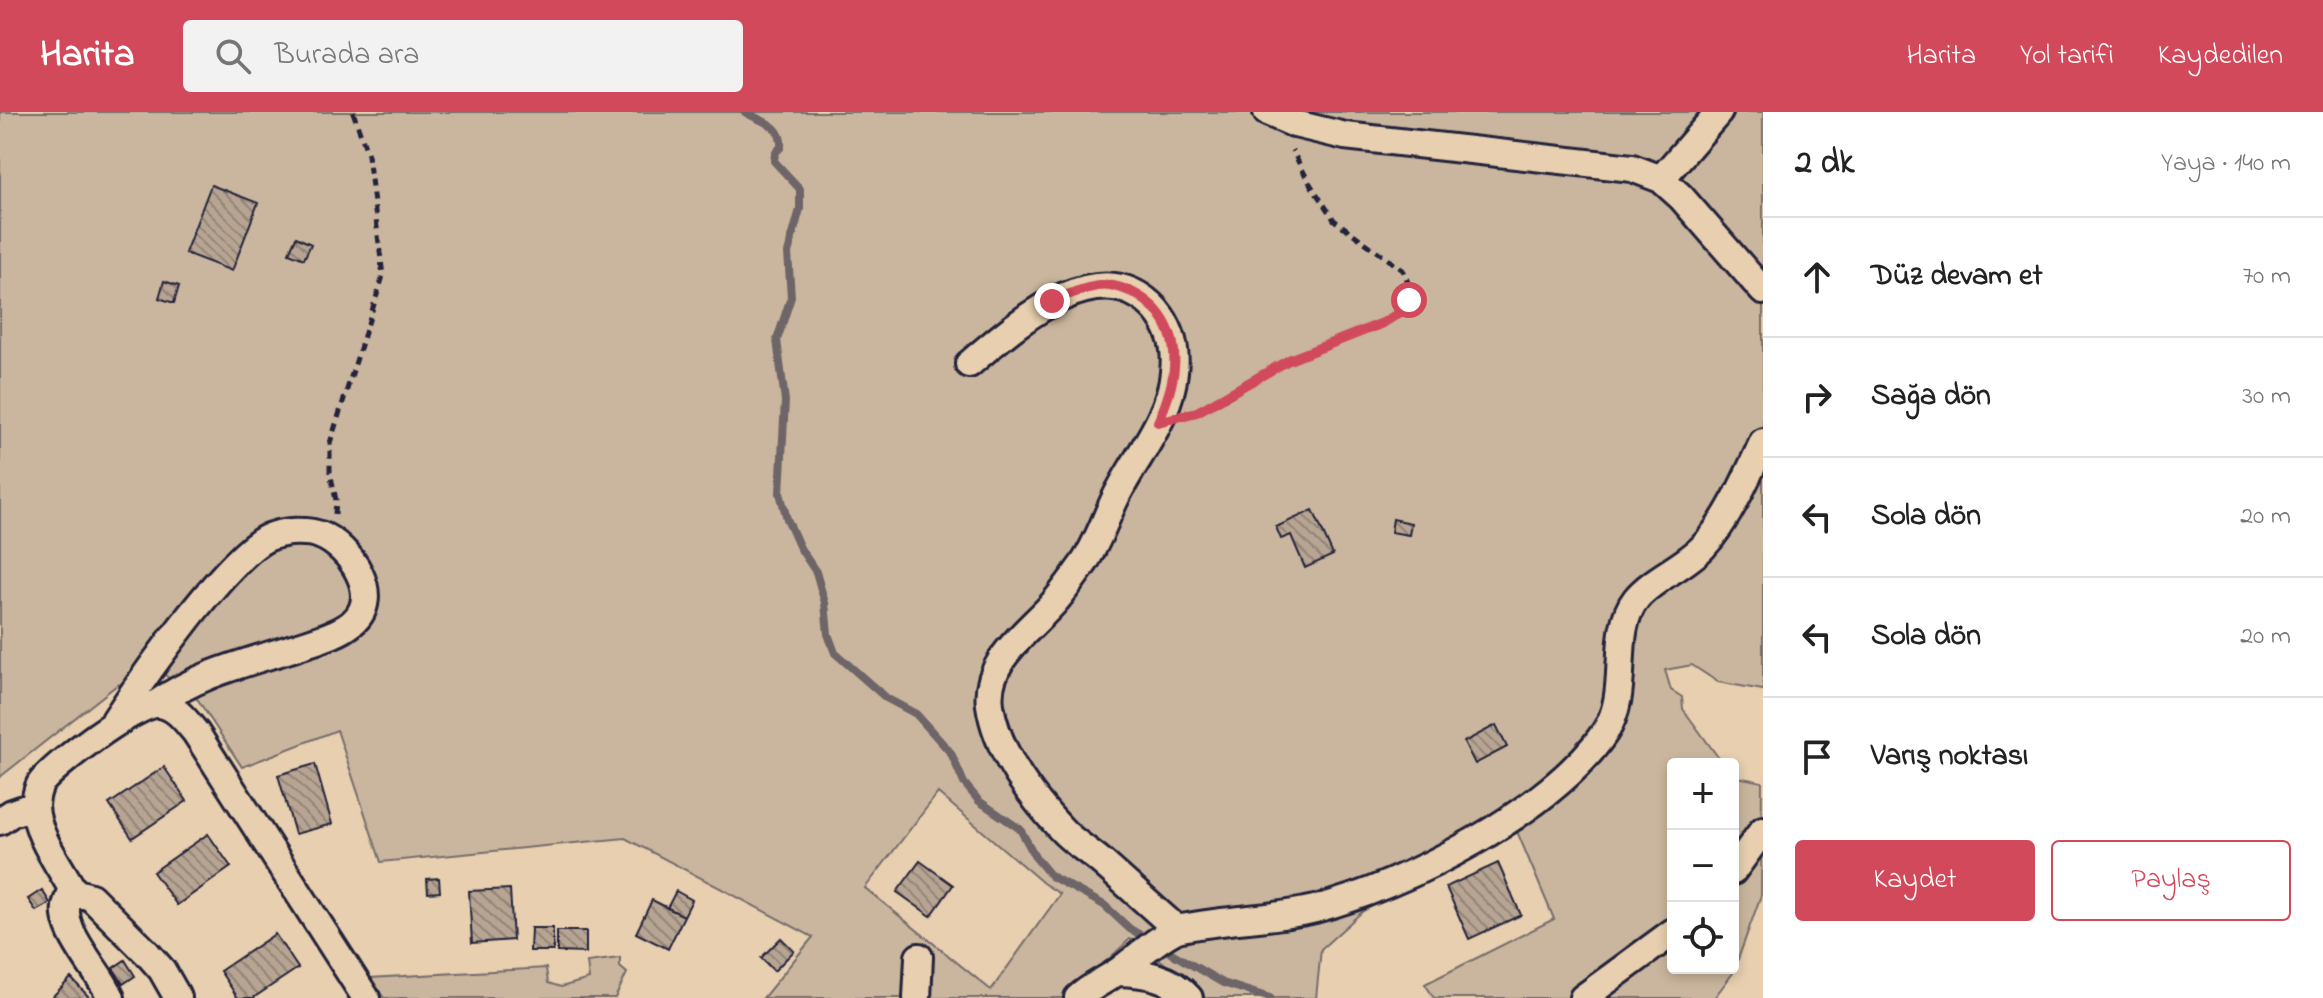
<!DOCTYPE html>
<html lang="tr">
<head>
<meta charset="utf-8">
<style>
  :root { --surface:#fff; --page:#f2f2f2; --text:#222; --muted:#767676; --line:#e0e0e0; --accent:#d1495b }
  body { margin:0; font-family:"Indie Flower",sans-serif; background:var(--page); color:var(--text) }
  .controls { position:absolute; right:24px; bottom:24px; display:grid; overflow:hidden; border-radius:8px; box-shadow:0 4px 12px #0003 }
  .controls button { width:72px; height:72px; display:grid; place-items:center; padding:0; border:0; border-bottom:2px solid var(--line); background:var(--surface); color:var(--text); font:40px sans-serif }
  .stop { position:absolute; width:24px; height:24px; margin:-18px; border:6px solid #d1495b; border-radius:50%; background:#fff }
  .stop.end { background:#d1495b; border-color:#fff; box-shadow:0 2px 8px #0008 }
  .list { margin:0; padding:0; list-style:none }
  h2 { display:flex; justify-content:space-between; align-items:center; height:104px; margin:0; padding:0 32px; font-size:34px }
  h2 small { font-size:26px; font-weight:400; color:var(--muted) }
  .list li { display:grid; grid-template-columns:52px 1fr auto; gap:24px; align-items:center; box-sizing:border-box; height:120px; padding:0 32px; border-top:2px solid var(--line) }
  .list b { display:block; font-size:30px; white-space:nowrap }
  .list em { font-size:26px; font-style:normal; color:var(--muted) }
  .actions { display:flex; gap:16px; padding:24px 32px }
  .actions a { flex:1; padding:18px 0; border:2px solid var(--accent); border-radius:8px; text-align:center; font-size:28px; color:var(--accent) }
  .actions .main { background:var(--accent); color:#fff }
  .icon { flex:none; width:44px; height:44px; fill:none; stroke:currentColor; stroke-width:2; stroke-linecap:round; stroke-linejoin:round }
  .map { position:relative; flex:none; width:1763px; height:886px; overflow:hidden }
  header { display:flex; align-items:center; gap:48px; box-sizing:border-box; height:112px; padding:0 40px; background:var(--accent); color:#fff }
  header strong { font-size:38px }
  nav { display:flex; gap:44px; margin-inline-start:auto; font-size:28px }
  .search { width:560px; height:72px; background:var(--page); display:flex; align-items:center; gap:20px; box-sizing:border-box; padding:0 28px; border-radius:8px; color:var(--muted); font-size:30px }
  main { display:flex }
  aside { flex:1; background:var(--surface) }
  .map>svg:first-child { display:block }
  .green { fill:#cab69e; stroke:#766c6c; stroke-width:2; fill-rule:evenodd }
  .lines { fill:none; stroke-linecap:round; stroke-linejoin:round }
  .stream { stroke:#6e6568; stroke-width:8 }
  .building { fill:url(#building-back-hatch); stroke:#22223b; stroke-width:2 }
  .minor-casing { stroke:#22223b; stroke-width:32 }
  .path { stroke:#22223b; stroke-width:5; stroke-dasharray:8 6; stroke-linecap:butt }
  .minor { stroke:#e7cfaf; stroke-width:26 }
  .route { stroke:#d1495b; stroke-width:10 }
</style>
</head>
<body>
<header>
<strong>Harita</strong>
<div class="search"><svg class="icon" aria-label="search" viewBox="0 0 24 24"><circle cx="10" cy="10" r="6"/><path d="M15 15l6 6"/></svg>Burada ara</div>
<nav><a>Harita</a><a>Yol tarifi</a><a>Kaydedilen</a></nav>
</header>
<main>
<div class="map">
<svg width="1763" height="886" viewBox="0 0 1763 886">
  <defs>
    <pattern id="building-back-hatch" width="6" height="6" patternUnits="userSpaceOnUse" patternTransform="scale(2)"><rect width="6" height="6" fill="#b7a492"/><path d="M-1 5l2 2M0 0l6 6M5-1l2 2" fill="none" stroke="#948578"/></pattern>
  </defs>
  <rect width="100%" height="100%" fill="#e7cfaf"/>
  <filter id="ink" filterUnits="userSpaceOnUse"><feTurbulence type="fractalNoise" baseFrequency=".0125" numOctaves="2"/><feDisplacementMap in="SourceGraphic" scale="16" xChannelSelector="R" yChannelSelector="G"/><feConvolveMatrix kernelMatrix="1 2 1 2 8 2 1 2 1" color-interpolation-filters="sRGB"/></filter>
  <g filter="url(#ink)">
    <path class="green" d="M0 0H1763V578L1718 570 1692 553 1665 558 1671 578 1682 585 1683 597 1723 652H1673V856H1733V664L1762 670 1761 783 1733 861 1714 886H1434L1425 872 1554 807 1516 717 1363 799 1321 837 1316 886H1202L1163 850 1130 827 1067 886H763L813 825 625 726 381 750 337 618 242 655 198 588 165 563 117 573 0 665ZM938 681 1043 771 1060 782 991 878 865 776Z
      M620 846V855L627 861 615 886H384L370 866 546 856 548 871 561 875 589 867 587 850Z"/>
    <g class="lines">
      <path class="stream" d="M745 0C761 10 783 12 781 35L775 41 774 49 800 77V97L788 141 791 185 777 228 785 289 780 381 787 407 800 436 816 460 825 491 828 522 835 541 886 586 916 602 951 641 964 671 979 689 1020 717 1036 746 1051 764 1104 793 1130 817 1223 871 1270 886"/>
    </g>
    <path class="building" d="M211 73 258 91 232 159 185 141Z
      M296 125 311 132 304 147 289 141Z
      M164 169 179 174 174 191 159 186Z
      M1313 398 1333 443 1305 456 1291 423 1281 427 1276 415Z
      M1393 407 1411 411 1409 423 1391 420Z
      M1496 613 1507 635 1475 652 1464 630Z
      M315 652 332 712 295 722 278 663Z
      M164 655 187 689 132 726 109 692Z
      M208 722 231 755 177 793 153 760Z
      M920 749 953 773 931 804 897 780Z
      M1498 751 1521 803 1469 827 1446 775Z
      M439 766 440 780 428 781 427 767Z
      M510 777 513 828 472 831 469 779Z
      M42 778 50 791 36 799 28 787Z
      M676 779 692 788 684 804 667 796Z
      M652 788 684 804 668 837 636 821Z
      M531 816H553V839H530Z
      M557 819H586V841L557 840Z
      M275 822 298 856 253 886H238L220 859Z
      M781 826 794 839 774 859 761 846Z
      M125 848 135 864 123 872 113 856Z
      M71 866 90 886H51Z"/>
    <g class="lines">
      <defs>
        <path id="minor" d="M1267 0 1295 12 1345 24 1632 56 1661 67 1681 85 1763 179
          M1661 67 1719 0
          M969 252C1014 214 1099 135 1156 198 1171 216 1177 236 1174 260 1170 307 1136 344 1116 385 1105 407 1098 430 1084 451 1073 466 1063 481 1051 494 1025 522 984 551 990 593 997 640 1031 685 1062 718 1074 731 1091 740 1104 752 1129 774 1153 796 1177 817
          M115 608C140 570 233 435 272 424 286 419 307 418 320 423 350 434 384 485 352 511 338 523 313 529 296 535 246 551 200 561 156 592
          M0 709 12 701 35 693
          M1733 759 1763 718
          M74 780C60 754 37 725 35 695 35 689 37 677 41 671 54 653 136 591 158 592 175 593 186 609 196 621L366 886
          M74 780 91 785 147 841 162 858 178 886
          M74 780C45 807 101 858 111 886
          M1117 860C1145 861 1170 864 1189 886
          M917 886 919 845
          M1078 886C1091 874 1106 868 1120 858 1139 844 1156 827 1177 817 1222 807 1269 808 1315 797 1405 774 1553 698 1605 620 1632 580 1609 522 1636 487 1652 467 1684 455 1703 435 1728 409 1748 363 1763 330
          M1583 886 1673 820"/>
      </defs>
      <use href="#minor" class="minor-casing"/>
      <path class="path" d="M1188 303 1226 285 1289 248 1383 211 1402 199 1409 188V173L1403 158 1334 108 1309 70 1292 38
        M335 402 336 388 330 360V331L383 164 368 43 353 0"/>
      <use href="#minor" class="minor"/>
    </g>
  </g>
  <g class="lines" filter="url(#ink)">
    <path class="route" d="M1052 189C1071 182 1092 171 1113 174 1129 177 1145 186 1156 198 1185 231 1175 273 1158 310L1197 300 1289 248 1383 211 1402 199 1409 188"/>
  </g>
</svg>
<div class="controls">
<button>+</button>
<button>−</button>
<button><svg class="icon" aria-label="locate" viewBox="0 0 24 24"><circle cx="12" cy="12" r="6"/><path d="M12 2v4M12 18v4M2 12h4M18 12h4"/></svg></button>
</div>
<div class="stop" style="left:1409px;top:188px"></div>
<div class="stop end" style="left:1052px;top:189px"></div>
</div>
<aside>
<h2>2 dk<small>Yaya · 140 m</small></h2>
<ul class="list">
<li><svg class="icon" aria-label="ahead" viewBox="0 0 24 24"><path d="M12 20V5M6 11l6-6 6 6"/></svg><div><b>Düz devam et</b></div><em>70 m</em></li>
<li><svg class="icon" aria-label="right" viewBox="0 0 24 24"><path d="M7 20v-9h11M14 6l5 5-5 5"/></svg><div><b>Sağa dön</b></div><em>30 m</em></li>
<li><svg class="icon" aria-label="left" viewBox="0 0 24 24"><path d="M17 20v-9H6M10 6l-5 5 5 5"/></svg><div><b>Sola dön</b></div><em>20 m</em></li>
<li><svg class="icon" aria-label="left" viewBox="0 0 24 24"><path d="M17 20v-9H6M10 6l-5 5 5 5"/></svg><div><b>Sola dön</b></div><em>20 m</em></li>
<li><svg class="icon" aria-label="arrive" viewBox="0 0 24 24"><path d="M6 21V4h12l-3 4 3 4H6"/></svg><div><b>Varış noktası</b></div></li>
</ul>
<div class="actions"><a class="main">Kaydet</a><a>Paylaş</a></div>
</aside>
</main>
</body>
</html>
